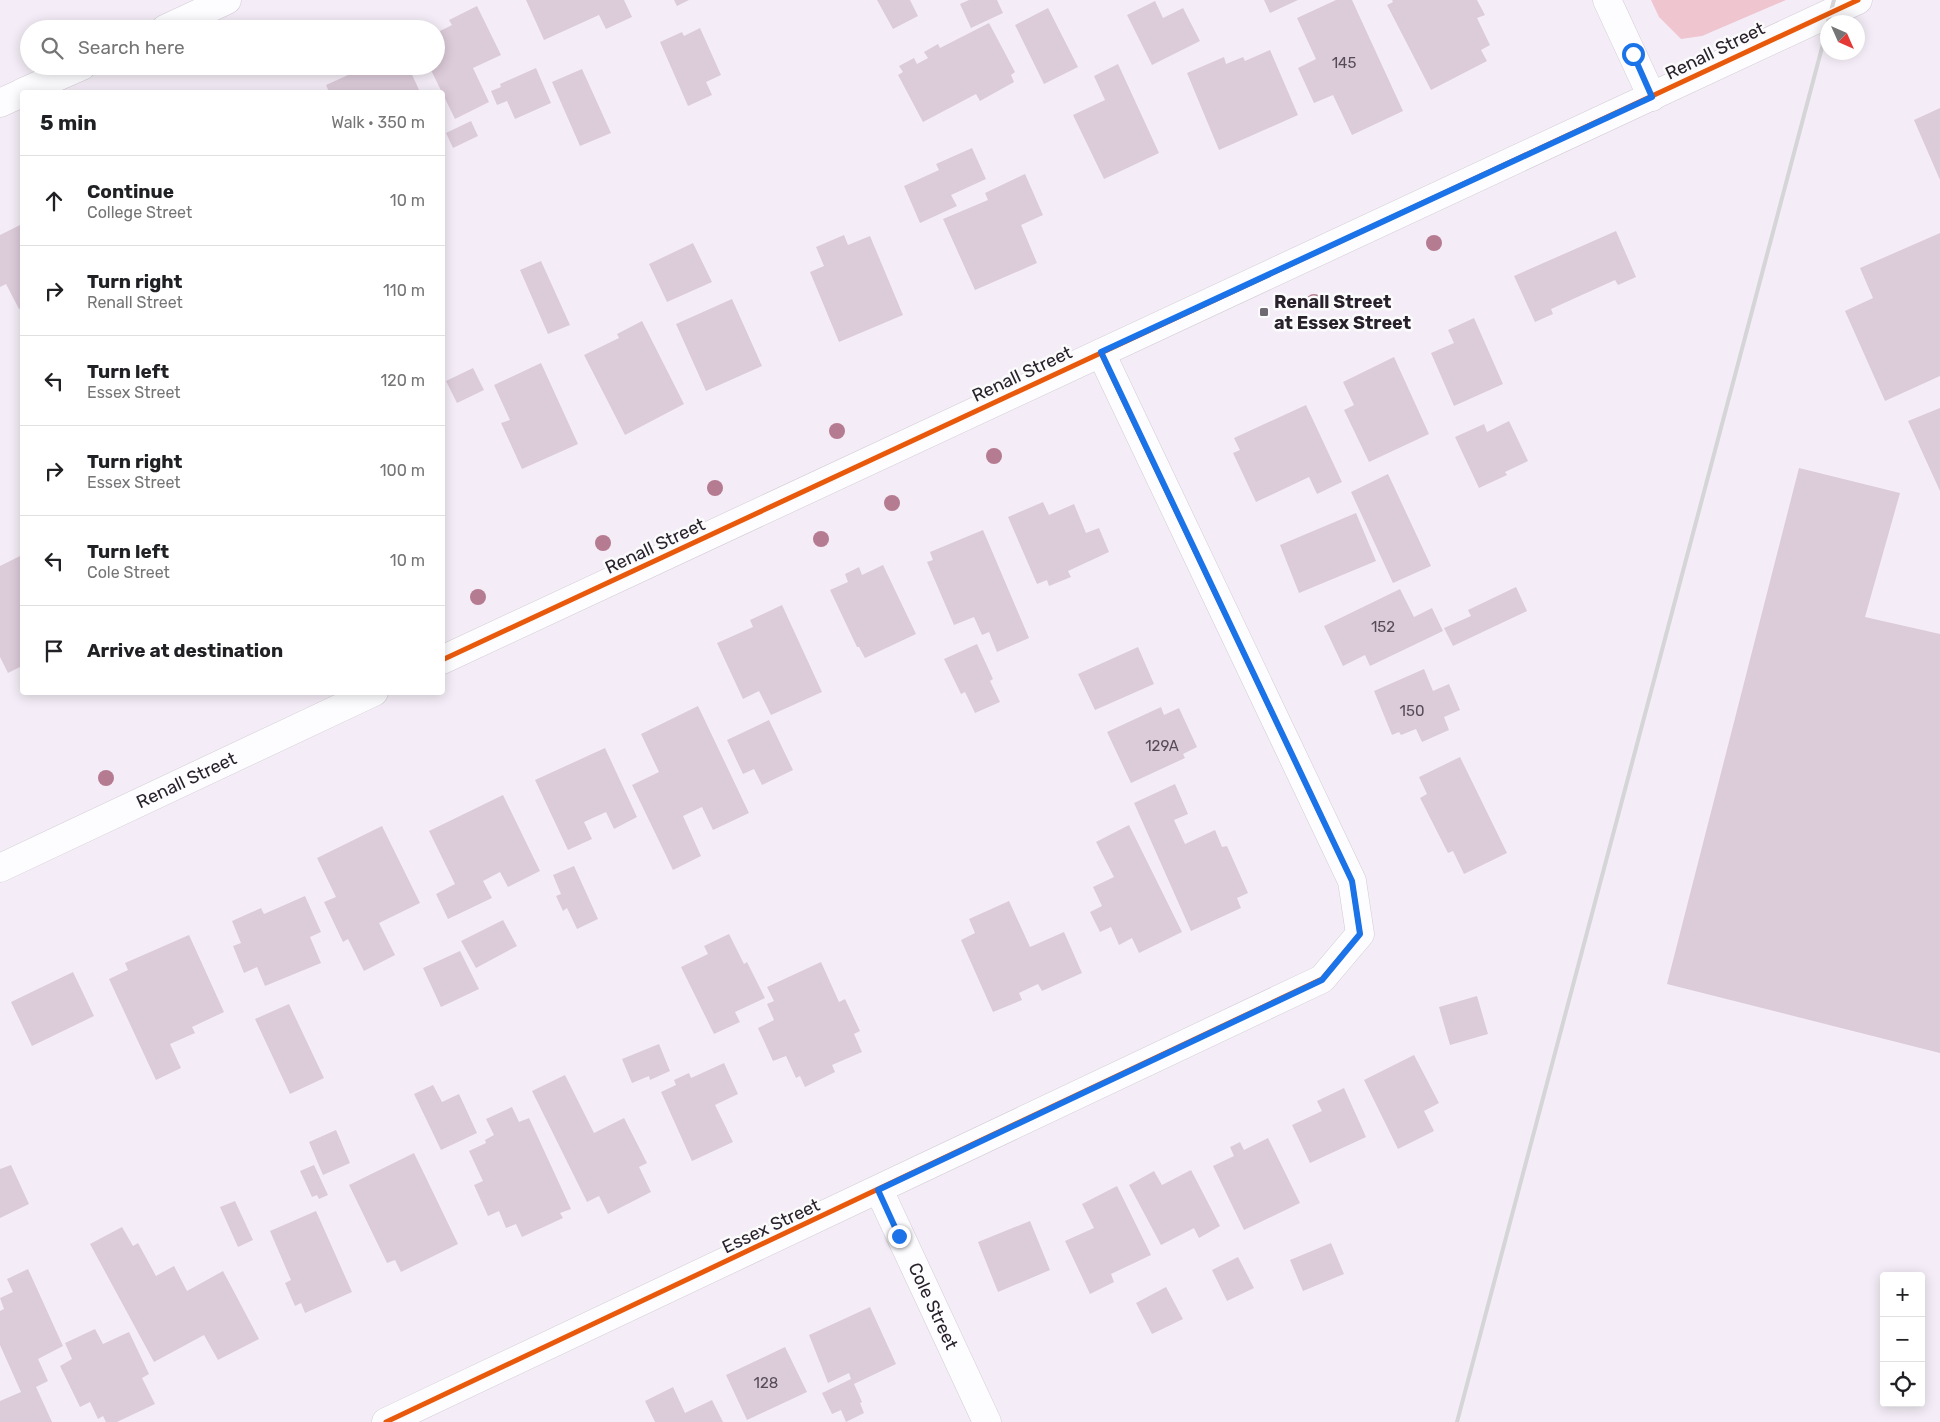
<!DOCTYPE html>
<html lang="en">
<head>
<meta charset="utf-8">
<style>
  :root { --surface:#fff; --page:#f2f2f2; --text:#202124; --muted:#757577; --line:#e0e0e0 }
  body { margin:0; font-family:Rubik,sans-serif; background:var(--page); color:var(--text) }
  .controls { position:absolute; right:15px; bottom:15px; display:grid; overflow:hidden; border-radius:5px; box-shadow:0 2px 12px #0003 }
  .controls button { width:45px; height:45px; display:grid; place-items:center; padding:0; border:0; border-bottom:1px solid var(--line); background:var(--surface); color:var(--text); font:25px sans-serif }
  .compass { position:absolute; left:1820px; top:15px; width:45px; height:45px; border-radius:50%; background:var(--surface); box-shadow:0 2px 12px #0003; rotate:135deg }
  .stop { position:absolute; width:15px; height:15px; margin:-11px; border:4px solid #1a73e8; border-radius:50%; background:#fff }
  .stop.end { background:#1a73e8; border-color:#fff; box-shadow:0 1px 5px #0008 }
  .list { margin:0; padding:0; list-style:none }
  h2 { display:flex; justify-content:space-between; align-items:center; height:65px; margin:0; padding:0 20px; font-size:21px }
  h2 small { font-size:16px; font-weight:400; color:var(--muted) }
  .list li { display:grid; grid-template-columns:32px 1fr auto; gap:15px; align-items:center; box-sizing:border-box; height:90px; padding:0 20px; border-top:1px solid var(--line) }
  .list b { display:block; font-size:19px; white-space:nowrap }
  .list p { margin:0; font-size:16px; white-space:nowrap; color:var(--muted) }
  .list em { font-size:16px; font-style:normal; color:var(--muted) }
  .icon { flex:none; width:28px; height:28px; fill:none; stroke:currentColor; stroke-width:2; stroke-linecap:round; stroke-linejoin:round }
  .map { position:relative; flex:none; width:1940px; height:1422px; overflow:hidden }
  .search { position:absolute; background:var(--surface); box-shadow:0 2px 12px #0003; left:20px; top:20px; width:425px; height:55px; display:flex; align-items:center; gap:12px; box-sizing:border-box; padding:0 18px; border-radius:28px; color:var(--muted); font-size:19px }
  .panel { position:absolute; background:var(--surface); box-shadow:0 2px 12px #0003; left:20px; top:90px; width:425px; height:605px; border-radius:5px }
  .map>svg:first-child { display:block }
  .green { fill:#efc5d0 }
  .building { fill:#dccbd9 }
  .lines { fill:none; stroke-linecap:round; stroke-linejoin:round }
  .minor-casing { stroke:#d2cbd5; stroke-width:29 }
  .minor { stroke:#fdfcfe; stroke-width:28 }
  .rail { stroke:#d5d4d7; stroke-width:4 }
  .cycleway-casing { stroke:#fbfbfb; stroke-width:8 }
  .cycleway { stroke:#e8590c; stroke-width:5 }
  .tree { fill:#b57b90 }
  .route { stroke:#1a73e8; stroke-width:6 }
  .poi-dot { fill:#706974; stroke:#fbfbfb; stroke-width:2 }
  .labels { text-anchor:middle; stroke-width:5; stroke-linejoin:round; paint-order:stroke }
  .number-label { font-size:15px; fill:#564c58 }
  .street-label { font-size:18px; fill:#29222d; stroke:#fbfbfb }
  .poi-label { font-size:18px; font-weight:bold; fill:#29222d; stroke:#fbfbfb; text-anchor:start }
</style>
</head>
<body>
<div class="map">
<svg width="1940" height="1422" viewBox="0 0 1940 1422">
  <rect width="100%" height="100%" fill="#f4edf7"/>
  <path class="green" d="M1651 0H1786L1702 36 1681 39 1659 17Z"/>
  <path class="building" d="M526 0H624L632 17 606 29 599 15 544 40Z
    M674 0H689L677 6Z
    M877 0H910L918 16 893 29Z
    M969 0H997L1003 13 971 28 960 4Z
    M1264 0H1298L1270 13Z
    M1336 0H1352L1403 111 1352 135 1333 95 1314 103 1298 68 1316 59 1297 18Z
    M1392 0H1477L1485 15 1477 18 1490 45 1481 50 1487 61 1431 90 1387 5 1393 2Z
    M1155 1 1163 18 1183 8 1200 41 1152 65 1127 15Z
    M477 6 501 55 473 68 489 102 455 119 429 66H436V33L452 25 449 20Z
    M1048 8 1078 67 1044 84 1015 25Z
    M989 23 1015 72 1011 75 1014 82 980 101 976 94 923 122 898 75 903 72 899 66 914 58 917 64 928 58 924 52 938 44 940 48Z
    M700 28 721 75 706 82 712 95 688 106 660 42 682 32 684 36Z
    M1270 50 1298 115 1219 150 1187 73 1224 57 1226 64 1243 57 1245 61Z
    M1118 64 1159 153 1104 179 1073 115 1105 100 1094 76Z
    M368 66H408L420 92H329L326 85Z
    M536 68 551 103 515 119 507 101 497 105 491 91 501 87 500 84Z
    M582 69 611 133 580 146 552 82Z
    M1940 108V180L1914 120Z
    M471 121 478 136 453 148 446 133Z
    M972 148 986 179 951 195 957 206 920 223 904 186 939 170 936 164Z
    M1025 174 1043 215 1021 225 1037 263 975 290 943 219 988 200 985 193Z
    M22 224V308L19 309 6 284 0 287V235Z
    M1616 231 1636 277 1618 285 1615 280 1551 309 1553 314 1535 322 1514 276Z
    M1940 233V376L1885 401 1845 311 1873 298 1860 268Z
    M844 235 848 245 870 236 903 315 839 342 810 272 824 266 816 247Z
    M693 243 712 282 667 302 649 264Z
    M541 261 570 325 548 334 520 270Z
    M732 299 762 366 706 391 676 324Z
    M1474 318 1503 384 1454 406 1431 353 1454 343 1448 330Z
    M642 321 684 404 625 435 584 355 619 338 617 334Z
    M1394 357 1429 434 1369 462 1344 410 1354 405 1343 382Z
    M541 363 578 444 522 469 501 423 510 420 494 385Z
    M473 368 484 390 457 403 446 381Z
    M1306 405 1342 482 1317 494 1309 477 1256 502 1233 453 1240 450 1234 438Z
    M1940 408V491L1908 421Z
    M1509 421 1528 461 1505 472 1507 475 1479 488 1455 437 1484 424 1487 432Z
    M1799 468 1900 493 1865 617 1940 634V1053L1667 984Z
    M1388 474 1431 566 1393 583 1351 492Z
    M1043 502 1049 515 1074 504 1086 533 1099 528 1109 552 1068 571 1071 577 1049 586 1047 580 1037 584 1008 517Z
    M1356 513 1376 561 1299 593 1280 545Z
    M983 530 1029 638 997 652 989 632 982 635 974 617 954 625 927 562 933 560 930 552Z
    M22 555V666L8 673 0 657V566Z
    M883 565 916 634 865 658 859 647H857L830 590 848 582 845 574 859 567 862 575Z
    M1516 587 1527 611 1453 646 1444 628 1471 616 1468 610Z
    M1400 589 1414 617 1432 608 1443 631 1370 666 1365 655 1343 666 1324 626Z
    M782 605 822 692 771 715 759 691 743 699 717 643 753 627 750 620Z
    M977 644 993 679 990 681 1000 702 975 713 965 692 961 694 944 659Z
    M1138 647 1154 684 1095 710 1078 674Z
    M1424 669 1433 691 1449 684 1460 710 1444 717 1449 730 1422 742 1416 729 1401 735 1399 732 1392 735 1374 691Z
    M698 706 749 813 713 830 702 807 683 816 701 856 673 870 632 785 659 772 641 734Z
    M1161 707 1164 715 1179 708 1197 747 1183 754 1185 758 1131 783 1107 732Z
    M769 720 793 770 762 785 754 769 743 774 727 740Z
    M605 748 637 817 614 829 606 812 584 822 592 839 568 850 535 780Z
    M1460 757 1507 853 1464 874 1453 851 1448 853 1420 798 1427 794 1419 777Z
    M1175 784 1188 814 1174 820 1185 844 1215 830 1222 847 1227 846 1248 893 1237 898 1241 908 1191 931 1134 803Z
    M503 795 540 871 508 887 500 872 483 881 492 898 448 919 436 894 455 884 429 831Z
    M1129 825 1182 932 1139 953 1132 938 1119 945 1111 927 1100 932 1090 912 1102 906 1093 887 1114 877 1096 842Z
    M382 826 420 903 379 923 395 955 364 971 348 939 343 942 324 902 336 897 317 858Z
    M574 866 598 919 577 929 567 908 563 911 556 896 561 894 553 875Z
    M305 896 321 932 310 937 321 963 265 986 257 967 244 973 233 946 241 943 232 921 261 908 264 914Z
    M1009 901 1030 947 1064 932 1082 973 1042 991 1038 984 1019 993 1022 1000 993 1012 961 940 975 933 969 919Z
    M503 920 517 946 476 968 461 941Z
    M729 934 744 964 747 962 765 998 735 1012 740 1022 714 1034 681 967 708 954 704 946Z
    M189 935 224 1012 192 1027 195 1033 170 1044 181 1068 156 1080 109 979 128 970 125 963Z
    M460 951 479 989 441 1007 423 968Z
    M821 962 839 1002 845 999 860 1031 854 1034 862 1052 832 1065 835 1072 805 1087 800 1076 796 1078 786 1056 773 1061 758 1028 774 1020 767 1004 774 1001 767 987Z
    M73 972 94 1016 32 1046 11 1002Z
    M1477 996 1488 1034 1450 1045 1439 1007Z
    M289 1004 324 1078 290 1094 255 1019Z
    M659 1044 670 1071 650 1080 649 1076 632 1083 622 1059Z
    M1414 1055 1439 1103 1424 1111 1434 1131 1398 1149 1364 1080Z
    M724 1063 738 1094 715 1105 733 1142 692 1161 661 1092 676 1085 674 1080 689 1073 691 1078Z
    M565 1075 594 1133 624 1118 647 1163 639 1167 651 1192 608 1214 599 1196 587 1202 532 1091Z
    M433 1085 442 1102 459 1094 477 1133 441 1150 414 1094Z
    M1344 1088 1366 1137 1310 1163 1292 1125 1322 1111 1317 1101Z
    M512 1107 519 1122 529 1118 571 1209 560 1213 563 1218 522 1237 516 1224 506 1228 499 1211 488 1216 474 1185 483 1181 469 1151 486 1143 485 1140 494 1135 486 1119Z
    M336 1130 350 1163 323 1175 309 1142Z
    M1268 1138 1300 1203 1244 1230 1213 1166 1234 1156 1230 1147 1240 1142 1244 1150Z
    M414 1153 458 1244 401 1272 395 1260 387 1263 349 1185Z
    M11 1165 29 1204 0 1218V1169Z
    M314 1165 328 1195 319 1199 317 1195 312 1197 300 1171Z
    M1191 1170 1220 1226 1199 1238 1194 1228 1161 1245 1129 1185 1154 1171 1162 1185Z
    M1117 1186 1151 1255 1111 1274 1114 1282 1090 1294 1065 1241 1094 1228 1082 1204Z
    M235 1201 253 1240 238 1247 220 1207Z
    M316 1211 352 1292 305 1313 301 1303 295 1306 285 1283 291 1280 270 1231Z
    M1030 1221 1050 1270 998 1292 978 1242Z
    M122 1227 133 1246 138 1243 156 1276 174 1266 187 1291 223 1271 259 1339 218 1360 204 1335 154 1362 90 1244Z
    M1331 1243 1344 1274 1303 1291 1290 1260Z
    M1238 1257 1254 1288 1227 1301 1212 1270Z
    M28 1269 63 1346 38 1359 48 1381 36 1387 52 1422H0V1401L21 1392 0 1345V1311L4 1309 0 1298 13 1292 7 1279Z
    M1166 1287 1183 1319 1152 1334 1136 1303Z
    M870 1307 896 1364 854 1384 862 1402 860 1403 864 1413 846 1422 841 1410 832 1414 822 1393 851 1379 849 1373 828 1383 809 1335Z
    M95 1329 103 1344 129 1332 149 1374 142 1378 155 1404 117 1422H106L103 1416 98 1419 90 1402 80 1407 60 1366 72 1359 65 1343Z
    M785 1347 807 1392 747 1420 726 1375Z
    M673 1387 685 1413 712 1400 723 1422H655L645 1401Z"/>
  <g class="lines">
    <defs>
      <g id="minor">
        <path d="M1607 0 1652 97"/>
        <path d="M165 29 227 0"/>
        <path d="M23 92 82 66"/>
        <path d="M0 103 22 93"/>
        <path d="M442 660 1858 0"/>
        <path id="s1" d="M0 868 374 692"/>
        <path id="s2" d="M879 1190 987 1422"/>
        <path d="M386 1422 1322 979 1360 934 1352 881 1101 353"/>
      </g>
    </defs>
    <use href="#minor" class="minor-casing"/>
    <use href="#minor" class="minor"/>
    <path class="rail" d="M1828 22 1834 0
      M1457 1422 1828 25"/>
    <defs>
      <path id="cycleway" d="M442 660 1858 0
        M386 1422 1322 979 1360 934 1352 881 1101 353"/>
    </defs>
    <use href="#cycleway" class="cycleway-casing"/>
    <use href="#cycleway" class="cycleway"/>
  </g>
  <g class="tree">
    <circle cx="1434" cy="243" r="8"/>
    <circle cx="1314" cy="302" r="8"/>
    <circle cx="837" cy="431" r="8"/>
    <circle cx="994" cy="456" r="8"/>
    <circle cx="715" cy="488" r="8"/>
    <circle cx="892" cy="503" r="8"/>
    <circle cx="821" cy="539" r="8"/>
    <circle cx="603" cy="543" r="8"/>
    <circle cx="478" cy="597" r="8"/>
    <circle cx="106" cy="778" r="8"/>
  </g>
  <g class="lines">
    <path class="route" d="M899 1236 878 1190 1322 980 1360 934 1352 881 1101 352 1652 97 1633 54"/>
  </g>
  <rect class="poi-dot" x="1259" y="307" width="10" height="10" rx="2.5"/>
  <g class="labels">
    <g class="number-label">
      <text x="1344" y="68">145</text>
      <text x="1383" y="632">152</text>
      <text x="1412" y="716">150</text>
      <text x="1162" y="751">129A</text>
      <text x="766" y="1388">128</text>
    </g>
    <g class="street-label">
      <text transform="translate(1715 51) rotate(-26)" y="6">Renall Street</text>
      <text transform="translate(1022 374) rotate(-25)" y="6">Renall Street</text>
      <text transform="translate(655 546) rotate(-25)" y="6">Renall Street</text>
      <text dy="6" stroke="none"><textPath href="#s1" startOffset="206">Renall Street</textPath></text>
      <text transform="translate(771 1226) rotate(-25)" y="6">Essex Street</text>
      <text dy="6" stroke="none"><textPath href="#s2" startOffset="128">Cole Street</textPath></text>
    </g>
    <g class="poi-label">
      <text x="1274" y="308">Renall Street<tspan x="1274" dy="21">at Essex Street</tspan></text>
    </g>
  </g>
</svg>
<div class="controls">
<button>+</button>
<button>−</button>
<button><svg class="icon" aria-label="locate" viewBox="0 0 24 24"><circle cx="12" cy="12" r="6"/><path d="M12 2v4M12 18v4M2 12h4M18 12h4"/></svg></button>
</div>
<svg class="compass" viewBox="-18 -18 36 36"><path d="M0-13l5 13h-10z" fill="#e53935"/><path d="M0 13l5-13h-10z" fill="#757577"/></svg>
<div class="stop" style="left:1633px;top:54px"></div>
<div class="stop end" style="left:899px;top:1236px"></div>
<div class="search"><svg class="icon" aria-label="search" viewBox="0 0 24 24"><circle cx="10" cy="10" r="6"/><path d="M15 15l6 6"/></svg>Search here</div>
<section class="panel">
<h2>5 min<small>Walk · 350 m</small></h2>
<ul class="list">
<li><svg class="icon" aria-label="ahead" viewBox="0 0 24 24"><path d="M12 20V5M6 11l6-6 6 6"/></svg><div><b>Continue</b><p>College Street</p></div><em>10 m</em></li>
<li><svg class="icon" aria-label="right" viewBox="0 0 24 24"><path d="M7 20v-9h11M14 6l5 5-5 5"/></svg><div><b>Turn right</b><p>Renall Street</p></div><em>110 m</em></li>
<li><svg class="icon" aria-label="left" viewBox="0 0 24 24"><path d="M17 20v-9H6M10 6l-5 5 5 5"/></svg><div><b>Turn left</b><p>Essex Street</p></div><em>120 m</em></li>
<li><svg class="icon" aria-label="right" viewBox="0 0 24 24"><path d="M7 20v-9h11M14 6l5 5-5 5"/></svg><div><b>Turn right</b><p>Essex Street</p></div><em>100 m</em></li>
<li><svg class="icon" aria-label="left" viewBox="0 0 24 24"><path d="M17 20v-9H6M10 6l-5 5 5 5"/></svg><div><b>Turn left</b><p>Cole Street</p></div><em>10 m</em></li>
<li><svg class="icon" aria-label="arrive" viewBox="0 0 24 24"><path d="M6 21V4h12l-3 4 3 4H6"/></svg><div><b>Arrive at destination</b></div></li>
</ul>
</section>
</div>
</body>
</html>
